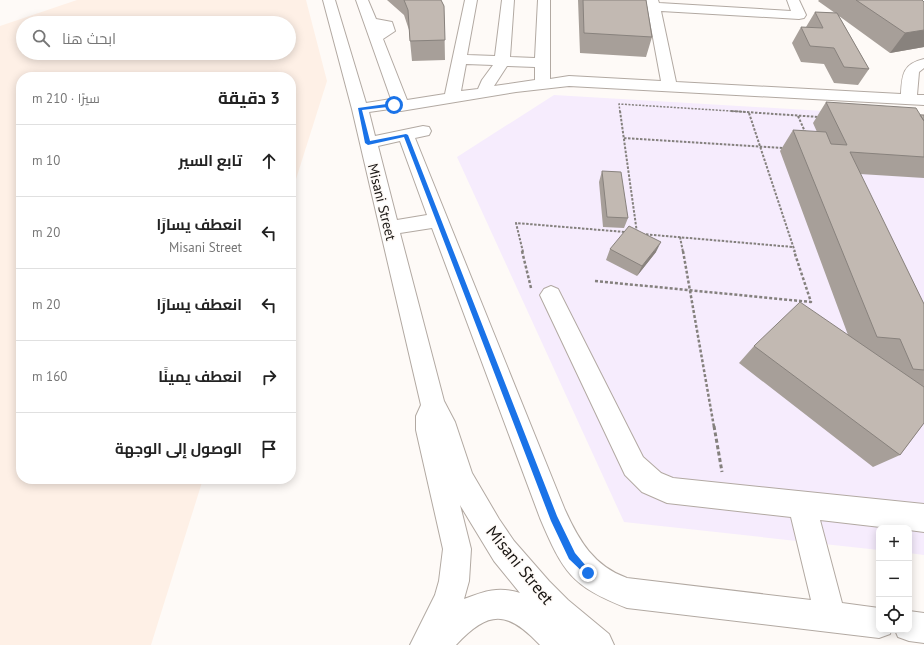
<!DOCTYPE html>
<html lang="ar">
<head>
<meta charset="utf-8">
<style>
  :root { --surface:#fff; --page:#f6f6f6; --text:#222; --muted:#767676; --line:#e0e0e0 }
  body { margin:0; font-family:"PT Sans",Cairo,sans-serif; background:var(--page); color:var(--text); direction:rtl }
  .controls { position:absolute; right:12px; bottom:12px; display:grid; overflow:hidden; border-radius:8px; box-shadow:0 2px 10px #0003 }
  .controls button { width:36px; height:36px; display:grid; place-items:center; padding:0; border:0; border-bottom:1px solid var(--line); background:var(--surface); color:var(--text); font:20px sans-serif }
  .stop { position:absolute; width:12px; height:12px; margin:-9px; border:3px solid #1a73e8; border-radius:50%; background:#fff }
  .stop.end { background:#1a73e8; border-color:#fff; box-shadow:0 1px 4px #0008 }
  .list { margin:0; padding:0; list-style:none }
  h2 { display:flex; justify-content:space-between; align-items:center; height:52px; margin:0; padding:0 16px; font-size:17px }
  h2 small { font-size:13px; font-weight:400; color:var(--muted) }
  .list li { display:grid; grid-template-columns:26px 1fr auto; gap:12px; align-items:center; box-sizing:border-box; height:72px; padding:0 16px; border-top:1px solid var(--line) }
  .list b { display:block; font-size:15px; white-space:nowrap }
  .list p { margin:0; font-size:13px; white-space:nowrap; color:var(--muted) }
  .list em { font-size:13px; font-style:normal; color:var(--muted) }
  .icon { flex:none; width:22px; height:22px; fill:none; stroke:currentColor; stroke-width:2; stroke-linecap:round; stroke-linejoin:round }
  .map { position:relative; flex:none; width:924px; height:645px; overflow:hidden; direction:ltr }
  .search { position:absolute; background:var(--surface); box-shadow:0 2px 10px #0003; left:16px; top:16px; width:280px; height:44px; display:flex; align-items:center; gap:10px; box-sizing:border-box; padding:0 14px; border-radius:22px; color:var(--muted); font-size:15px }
  .panel { position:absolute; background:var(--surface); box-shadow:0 2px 10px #0003; left:16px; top:72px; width:280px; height:412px; border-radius:16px; direction:rtl }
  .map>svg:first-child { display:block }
  .built { fill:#fef0e6; fill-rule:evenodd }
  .education { fill:#f6ecfd }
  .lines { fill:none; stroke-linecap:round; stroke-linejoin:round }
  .minor-casing { stroke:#b2a9a2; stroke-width:2 }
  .path-far3 { stroke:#84807d; stroke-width:1.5; stroke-dasharray:2 1.5; stroke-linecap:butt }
  .path-far2 { stroke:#84807d; stroke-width:2; stroke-dasharray:2.5 1.5; stroke-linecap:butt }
  .path-far1 { stroke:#84807d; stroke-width:2.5; stroke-dasharray:3 2; stroke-linecap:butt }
  .path { stroke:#84807d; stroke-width:3; stroke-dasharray:4 2.5; stroke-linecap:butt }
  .minor { fill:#fff; fill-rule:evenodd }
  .wall { fill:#a79f99 }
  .shaded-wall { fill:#88827d }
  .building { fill:#c2b9b2; stroke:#88827d }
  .route { fill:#1a73e8 }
  .labels { text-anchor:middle; stroke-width:3; stroke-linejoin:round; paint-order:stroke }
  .street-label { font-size:14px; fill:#181512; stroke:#fefaf7 }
  .near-street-label { font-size:17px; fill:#181512; stroke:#fefaf7 }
</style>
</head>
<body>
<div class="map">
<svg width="924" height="645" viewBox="0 0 924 645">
  <rect width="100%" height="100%" fill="#fefaf7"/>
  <path class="built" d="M77 0H306L327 81 291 195V77H21V479H203L151 645H0V26ZM23 23H289V53H23Z"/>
  <path class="education" d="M554 95 924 117V555L909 553V528H879V550L624 522 457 157Z"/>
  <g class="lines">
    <defs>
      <path id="minor" d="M323 0H335L366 103 391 99 356 0H368L376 19 392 22 395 31 383 39 407 100 445 94 465 0H477L467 55 495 56 502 0H514L510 57 535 58 538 0H550V79L569 76 661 81 646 0H658L659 3 791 11 787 0H799L806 15 804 18 799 19 661 11 676 82 901 94C902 74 903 64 924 59V68L919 72 917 95H924V105L569 86 516 92 401 111 390 109 369 112 375 136 423 126 429 127 431 131 429 135 415 138 565 510C579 541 594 566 627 578L811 600 791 517 667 503 642 492 625 475 540 295 544 289 551 286 558 289 643 457 661 473 673 478 924 504V532L909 530V528H889L820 520 842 603 879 608V630H891L890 634 879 638 627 608C571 586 563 572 540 518L432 228 400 233 444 401 455 422 472 473 499 519 514 541 549 581 568 600 609 634 614 645H540C508 611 489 609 456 645H410L435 595 439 581 443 549 416 430V416L421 405 352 109ZM466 64 493 65 482 80 478 89 461 91ZM507 66 535 67V80L494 86ZM400 141 427 215 397 220 378 146ZM460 505 494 561 520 593C499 586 484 591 464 599L469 581 471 549Z
        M909 611 924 613V643L909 641 898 637 895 630H909Z"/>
    </defs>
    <use href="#minor" class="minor-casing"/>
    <path class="path-far3" d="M620 112 619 104 747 112"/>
    <path class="path-far2" d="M620 111 637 233
      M731 111 819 117
      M749 113 795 252
      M798 116 806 134
      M624 138 784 148
      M642 234 793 247
      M680 237 683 252
      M523 252 516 223 625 232"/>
    <path class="path-far1" d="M522 251 531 288
      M683 251 714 427
      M595 281 811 302 794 251"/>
    <path class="path" d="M714 426 722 472"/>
    <use href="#minor" class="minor"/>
  </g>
  <path class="wall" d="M387 0H441L444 6 445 60 412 61 409 30 404 15Z
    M578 0H646L652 37 646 57 580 53Z
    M819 0H922L924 47 890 53 839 16 869 69 858 85 834 83 824 64 801 62 792 43 801 27H806L815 12 835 13 818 1Z
    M826 102 924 115V178L860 174 924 304V423L900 455 873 467 739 363 754 346 848 335 780 151 793 130 817 132 813 123Z
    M602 171 628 218 624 228 603 227 599 182Z
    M610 249 656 252 637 276 606 260Z"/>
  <path class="shaded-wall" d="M924 30V47L890 53 905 33Z
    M661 242 656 252 637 276 642 266Z"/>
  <path class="building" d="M404 0H441L444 6 445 40 410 41 408 10Z
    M583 0H646L652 37 584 33Z
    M856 0H922L924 2V30L905 33Z
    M815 12 837 13 869 69 844 67 834 48 810 46 801 27 823 28Z
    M826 102 916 108 924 121V157L850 152 924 304V370L913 369 900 339 877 337 793 130 826 132 831 144 847 145Z
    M920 115H924V121Z
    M602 171 621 172 628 218 607 217Z
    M629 226 661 242 642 266 610 249Z
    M800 302 924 387V423L900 455 754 346Z"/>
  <path class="route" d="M394 103 396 106 362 110 370 141 406 134 408 135 557 516 575 553 592 573 588 577 569 559 551 521 404 137 368 145 365 143 358 108Z"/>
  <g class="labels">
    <g class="street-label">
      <text transform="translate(382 202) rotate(76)" y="5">Misani Street</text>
    </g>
    <g class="near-street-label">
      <text transform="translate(520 565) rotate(51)" y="6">Misani Street</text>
    </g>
  </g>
</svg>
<div class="controls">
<button>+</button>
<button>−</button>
<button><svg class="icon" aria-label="locate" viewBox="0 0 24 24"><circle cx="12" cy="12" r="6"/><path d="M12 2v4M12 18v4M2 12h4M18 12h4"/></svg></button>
</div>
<div class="stop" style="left:394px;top:105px"></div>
<div class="stop end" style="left:588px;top:573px"></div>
<div class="search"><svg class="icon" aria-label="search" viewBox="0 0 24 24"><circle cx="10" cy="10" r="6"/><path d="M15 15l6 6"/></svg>ابحث هنا</div>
<section class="panel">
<h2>3 دقيقة<small>سيرًا · 210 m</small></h2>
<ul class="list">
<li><svg class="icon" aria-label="ahead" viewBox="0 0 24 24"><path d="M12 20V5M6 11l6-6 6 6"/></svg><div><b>تابع السير</b></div><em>10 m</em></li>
<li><svg class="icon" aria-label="left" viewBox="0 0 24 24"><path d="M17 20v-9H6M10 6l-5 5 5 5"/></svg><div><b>انعطف يسارًا</b><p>Misani Street</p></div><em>20 m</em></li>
<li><svg class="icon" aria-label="left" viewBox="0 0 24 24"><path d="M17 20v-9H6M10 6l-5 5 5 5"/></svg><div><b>انعطف يسارًا</b></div><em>20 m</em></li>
<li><svg class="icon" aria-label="right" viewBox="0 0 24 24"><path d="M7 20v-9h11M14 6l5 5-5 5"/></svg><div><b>انعطف يمينًا</b></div><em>160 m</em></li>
<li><svg class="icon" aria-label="arrive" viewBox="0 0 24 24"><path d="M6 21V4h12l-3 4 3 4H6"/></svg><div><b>الوصول إلى الوجهة</b></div></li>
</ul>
</section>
</div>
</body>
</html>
